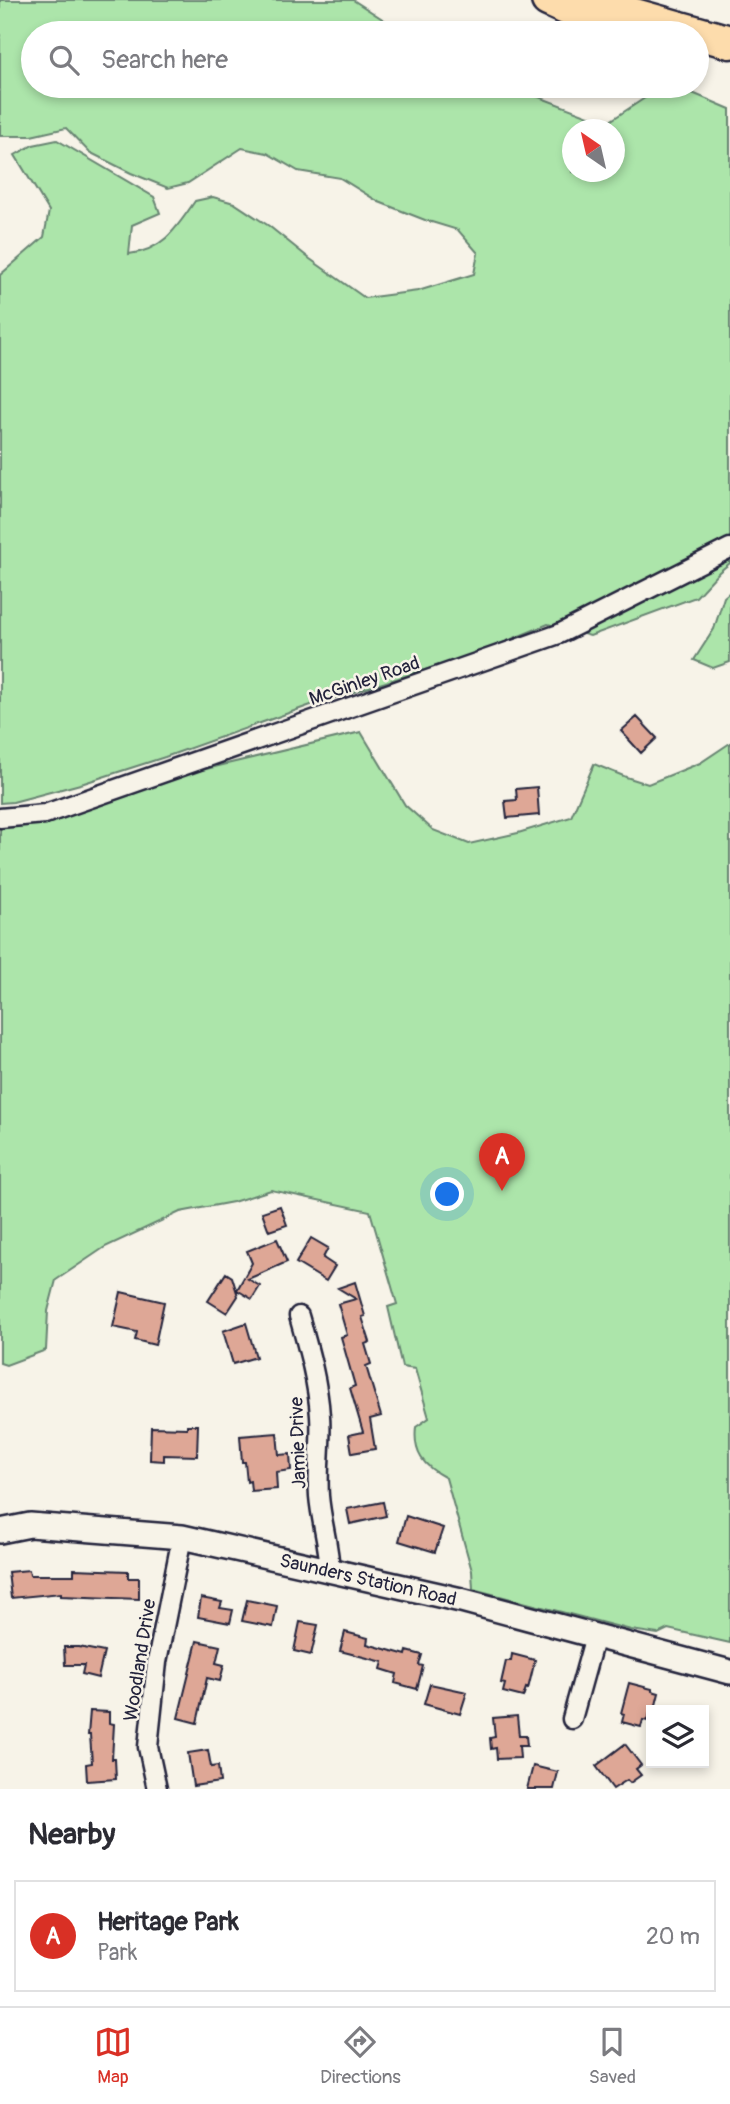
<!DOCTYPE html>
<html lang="en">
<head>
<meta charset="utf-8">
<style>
  :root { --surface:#fff; --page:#f7f7f7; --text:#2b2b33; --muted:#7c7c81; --line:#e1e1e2; --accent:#d93025 }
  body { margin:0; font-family:Pangolin,sans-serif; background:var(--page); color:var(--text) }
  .controls { position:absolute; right:21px; bottom:21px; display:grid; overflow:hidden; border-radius:0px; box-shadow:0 4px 10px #0003 }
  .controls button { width:63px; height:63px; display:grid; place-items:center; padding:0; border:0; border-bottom:2px solid var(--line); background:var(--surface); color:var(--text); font:35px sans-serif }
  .compass { position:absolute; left:562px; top:119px; width:63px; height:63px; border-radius:50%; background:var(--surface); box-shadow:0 4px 10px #0003; rotate:326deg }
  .you { position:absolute; left:448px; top:1195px; width:24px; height:24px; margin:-18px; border:5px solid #fff; border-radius:50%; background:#1a73e8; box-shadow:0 0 0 10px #1a73e833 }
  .badge { display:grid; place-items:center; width:46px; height:46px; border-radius:50%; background:var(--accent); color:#fff; font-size:23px; font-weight:700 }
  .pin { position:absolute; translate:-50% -58px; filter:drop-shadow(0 2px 4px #0008) }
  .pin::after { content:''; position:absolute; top:37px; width:24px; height:21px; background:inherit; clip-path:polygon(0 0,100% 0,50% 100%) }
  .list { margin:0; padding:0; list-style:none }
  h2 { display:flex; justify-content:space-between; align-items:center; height:91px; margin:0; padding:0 28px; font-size:30px }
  h2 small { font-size:23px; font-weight:400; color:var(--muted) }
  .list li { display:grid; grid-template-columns:46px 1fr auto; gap:21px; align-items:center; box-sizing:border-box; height:112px; margin:0 14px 14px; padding:0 14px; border:2px solid var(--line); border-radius:0px }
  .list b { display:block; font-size:26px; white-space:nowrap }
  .list p { margin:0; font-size:23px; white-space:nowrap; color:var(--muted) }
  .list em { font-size:23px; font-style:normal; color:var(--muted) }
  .icon { flex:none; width:38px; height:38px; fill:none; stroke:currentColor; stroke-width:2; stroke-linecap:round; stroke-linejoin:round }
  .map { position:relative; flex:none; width:730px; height:1789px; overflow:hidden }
  .search { position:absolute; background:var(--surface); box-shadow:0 4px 10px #0003; left:21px; right:21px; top:21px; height:77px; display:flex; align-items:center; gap:18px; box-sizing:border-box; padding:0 24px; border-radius:38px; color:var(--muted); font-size:26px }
  .sheet { height:217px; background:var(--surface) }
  nav { display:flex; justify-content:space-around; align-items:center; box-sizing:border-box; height:98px; border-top:2px solid var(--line); background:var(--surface); font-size:19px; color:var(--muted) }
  nav a { display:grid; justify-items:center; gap:4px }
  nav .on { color:var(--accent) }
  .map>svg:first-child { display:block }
  .green { fill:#ace5aa; stroke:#678472; stroke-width:2; fill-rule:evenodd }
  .building { fill:#dea796; stroke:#22223b; stroke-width:2 }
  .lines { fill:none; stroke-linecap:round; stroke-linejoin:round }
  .minor-casing { stroke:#22223b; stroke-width:23 }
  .tertiary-casing { stroke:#22223b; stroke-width:28 }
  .motorway-casing { stroke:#22223b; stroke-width:37 }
  .minor { stroke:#f7f3e8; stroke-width:18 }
  .tertiary { stroke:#f7f3e8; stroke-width:23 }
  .motorway { stroke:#fddcac; stroke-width:32 }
  .labels { text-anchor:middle; stroke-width:5; stroke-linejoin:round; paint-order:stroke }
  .street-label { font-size:19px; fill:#22223b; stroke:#f7f3e8 }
</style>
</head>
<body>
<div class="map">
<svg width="730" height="1789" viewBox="0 0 730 1789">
  <rect width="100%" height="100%" fill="#f7f3e8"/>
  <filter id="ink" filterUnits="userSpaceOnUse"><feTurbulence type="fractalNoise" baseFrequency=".0143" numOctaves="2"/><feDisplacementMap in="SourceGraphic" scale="14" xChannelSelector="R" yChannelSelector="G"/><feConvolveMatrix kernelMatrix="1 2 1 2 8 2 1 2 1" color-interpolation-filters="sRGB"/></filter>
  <g filter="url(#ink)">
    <path class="green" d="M0 0H353L404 33H33V86H510L607 123 663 86H676L730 109V563L719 572 696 597 590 636 548 624 471 656 311 705 165 757 84 783 13 802 0 803V275L44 237 49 211 15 155 33 145 57 140 154 197 160 213 132 225 129 254C164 250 177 227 195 201L213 197 234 203 269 226 310 259 365 298 418 291 474 274 478 253 458 230 425 220 379 202 340 178 298 171 267 153 242 148 188 183 168 188 131 173 89 152 66 128 31 136H0ZM572 130H614V172H572Z
      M730 592V662L713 668 694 660 714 629 724 597Z
      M361 732 405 805 433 830 469 844 518 833 571 817 594 764 626 777 648 784 700 763 730 743V1643L668 1629 658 1634 631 1630 473 1589 472 1571 446 1478C423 1466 413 1453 416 1427L429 1418 415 1369 402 1367 388 1307 397 1304 370 1211 271 1190 233 1202 180 1212 105 1247 56 1280 48 1311 46 1350 6 1365 0 1363V818Z"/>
    <path class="building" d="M637 717 657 738 641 753 621 731Z
      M537 787 539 815 507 818 505 801 517 800 516 789Z
      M280 1206 287 1225 269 1231 262 1212Z
      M311 1238 328 1248 323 1258 335 1266 326 1281 296 1263Z
      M277 1239 287 1262 248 1279 260 1286 252 1299 237 1290 252 1263 247 1251Z
      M226 1273 232 1277 238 1296 227 1313 208 1301Z
      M355 1282 365 1316 362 1317 370 1342 365 1344 371 1364 366 1366 381 1416 370 1419 375 1449 352 1453 349 1435 363 1432 350 1388 355 1386 341 1337 347 1335 338 1304 356 1299 338 1288Z
      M121 1292 164 1302 155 1345 135 1340 137 1332 113 1327Z
      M246 1323 256 1357 233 1364 223 1331Z
      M187 1425H198L197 1456 164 1455V1461L150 1460 151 1427 187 1428Z
      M277 1433 279 1455 290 1454 291 1470 276 1472 277 1489 251 1491 250 1481 247 1482 245 1462H242L240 1436Z
      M383 1502 386 1516 350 1524 347 1509Z
      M406 1516 443 1528 435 1552 399 1541Z
      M74 1569 128 1571V1578H139V1599L61 1596V1593L11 1598 8 1572 29 1570 30 1575H74Z
      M201 1598 222 1602 220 1608 233 1610 230 1623 198 1617Z
      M247 1600 277 1606 273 1627 242 1621Z
      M300 1622 318 1625 311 1655 294 1651Z
      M345 1632 368 1638 367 1644 406 1655 407 1651 422 1655 419 1665 423 1666 417 1689 395 1683 397 1674 381 1669 383 1662 340 1651Z
      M197 1641 220 1646 216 1663 224 1665 220 1681 207 1678 197 1723 178 1718Z
      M64 1647H79L104 1652 98 1678 82 1674 84 1665H65Z
      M512 1654 535 1660 528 1689 526 1688 523 1697 503 1692 505 1684 501 1683 506 1661H511Z
      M629 1683 652 1689V1691L659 1693 655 1709 651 1708 648 1721 643 1720 641 1727 622 1722 624 1714 621 1713Z
      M430 1684 467 1692 460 1714 424 1704Z
      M90 1711 109 1712V1723L114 1724 112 1759H115L116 1779 87 1781 86 1764 92 1763 90 1735H88Z
      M517 1716 519 1736H526L527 1746H519L520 1758 497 1759 496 1748 491 1749 490 1738 495 1737 493 1718Z
      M625 1744 641 1765 636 1769 641 1775 630 1783 627 1780 613 1789 596 1766Z
      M208 1750 211 1767 218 1766 220 1782 193 1786 188 1753Z
      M533 1766 558 1772 554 1789H527Z"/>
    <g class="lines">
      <defs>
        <path id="minor" d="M0 818 45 814 559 634 730 548
          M299 1316C308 1348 318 1382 320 1416 322 1442 317 1469 319 1496 321 1521 329 1545 330 1571
          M572 1719 595 1636
          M157 1789 148 1747 157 1662 182 1537"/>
        <g id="tertiary">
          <path id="s1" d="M0 1531 30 1525 182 1537 461 1600 730 1672"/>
        </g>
        <path id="motorway" d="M548 0 620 33
          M599 0 627 13 730 42"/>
      </defs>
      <use href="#minor" class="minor-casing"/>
      <use href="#tertiary" class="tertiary-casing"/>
      <use href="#motorway" class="motorway-casing"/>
      <use href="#minor" class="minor"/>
      <use href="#tertiary" class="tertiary"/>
      <use href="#motorway" class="motorway"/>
    </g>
  </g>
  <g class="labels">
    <g class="street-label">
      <text transform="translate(364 680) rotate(-19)" y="7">McGinley Road</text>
      <text transform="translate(297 1443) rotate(-92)" y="7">Jamie Drive</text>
      <text dy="7" stroke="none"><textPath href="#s1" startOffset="374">Saunders Station Road</textPath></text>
      <text transform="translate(139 1660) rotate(-81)" y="7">Woodland Drive</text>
    </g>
  </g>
</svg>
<div class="controls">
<button><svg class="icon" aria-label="layers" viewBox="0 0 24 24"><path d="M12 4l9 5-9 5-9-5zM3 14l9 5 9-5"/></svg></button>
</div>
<svg class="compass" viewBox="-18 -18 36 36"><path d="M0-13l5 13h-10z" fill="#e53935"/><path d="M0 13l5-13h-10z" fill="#7c7c81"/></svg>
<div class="you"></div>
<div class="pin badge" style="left:502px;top:1191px">A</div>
<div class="search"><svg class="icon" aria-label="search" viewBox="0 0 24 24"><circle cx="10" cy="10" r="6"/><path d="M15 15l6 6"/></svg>Search here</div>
</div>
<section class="sheet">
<h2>Nearby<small></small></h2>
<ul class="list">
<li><span class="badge">A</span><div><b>Heritage Park</b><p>Park</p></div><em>20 m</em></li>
</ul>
</section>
<nav>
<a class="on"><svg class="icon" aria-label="map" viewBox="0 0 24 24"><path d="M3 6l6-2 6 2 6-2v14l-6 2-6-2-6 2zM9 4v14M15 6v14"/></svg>Map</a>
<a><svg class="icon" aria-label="directions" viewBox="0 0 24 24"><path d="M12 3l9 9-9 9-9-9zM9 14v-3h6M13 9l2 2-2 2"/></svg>Directions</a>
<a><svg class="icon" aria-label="saved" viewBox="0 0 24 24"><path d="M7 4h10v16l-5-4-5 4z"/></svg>Saved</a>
</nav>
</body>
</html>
